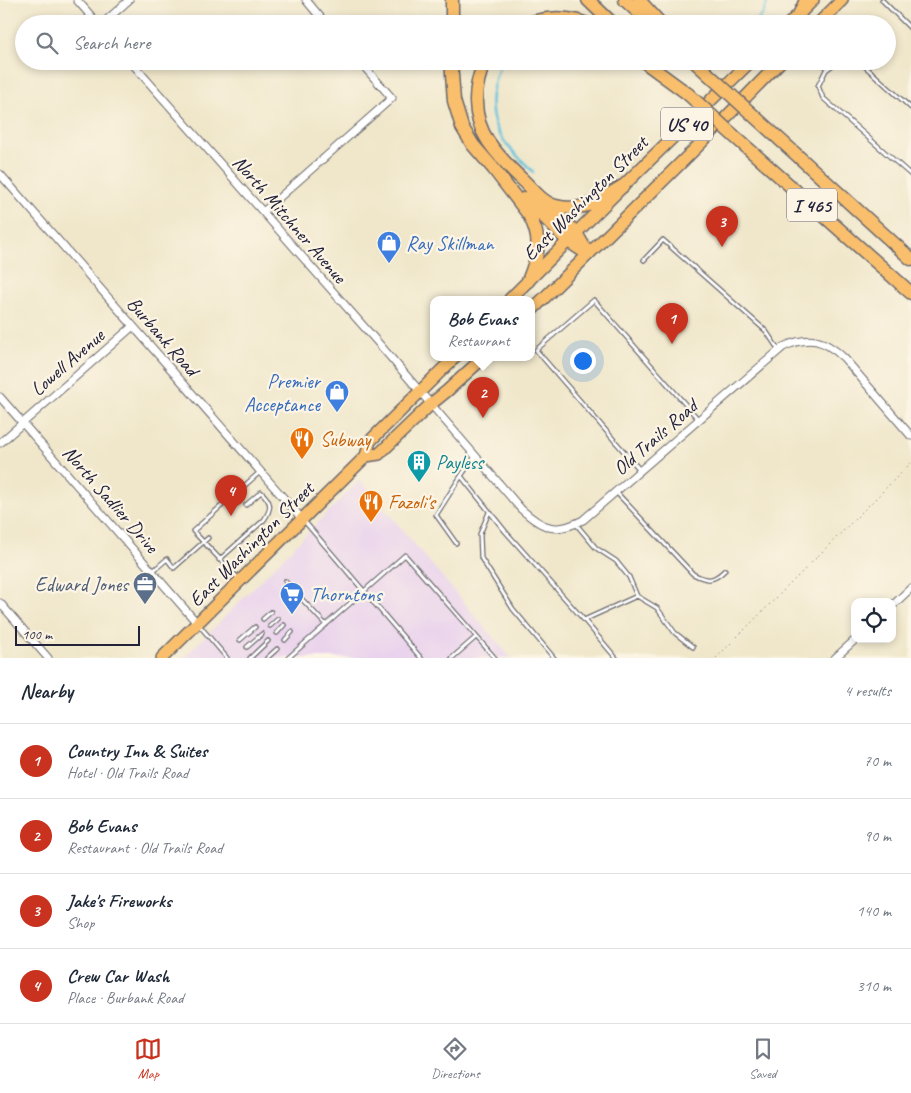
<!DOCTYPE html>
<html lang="en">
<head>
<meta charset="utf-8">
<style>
  :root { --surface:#fff; --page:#f2f2f3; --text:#1f2937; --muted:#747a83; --line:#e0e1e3; --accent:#c8321e }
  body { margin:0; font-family:Caveat,sans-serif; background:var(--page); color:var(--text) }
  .controls { position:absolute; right:15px; bottom:15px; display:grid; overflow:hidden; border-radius:10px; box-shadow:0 2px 8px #0003 }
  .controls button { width:45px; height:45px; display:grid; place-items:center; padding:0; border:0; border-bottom:1px solid var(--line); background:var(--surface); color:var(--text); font:25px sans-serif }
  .scale { position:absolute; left:15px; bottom:12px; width:125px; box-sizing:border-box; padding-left:5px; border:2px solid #22223b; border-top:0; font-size:14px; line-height:18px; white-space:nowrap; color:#22223b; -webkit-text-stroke:4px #fcf5e5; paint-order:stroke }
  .you { position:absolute; left:582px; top:360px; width:18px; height:18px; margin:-12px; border:4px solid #fff; border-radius:50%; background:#1a73e8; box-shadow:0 0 0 8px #1a73e833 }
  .badge { display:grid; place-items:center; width:32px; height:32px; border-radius:50%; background:var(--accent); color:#fff; font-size:16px; font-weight:700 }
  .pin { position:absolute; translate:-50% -41px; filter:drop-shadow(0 1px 2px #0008) }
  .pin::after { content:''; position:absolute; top:26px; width:18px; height:15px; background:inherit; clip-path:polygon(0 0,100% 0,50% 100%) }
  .popup { position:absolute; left:430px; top:296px; width:105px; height:65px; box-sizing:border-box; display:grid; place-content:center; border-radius:10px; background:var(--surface); filter:drop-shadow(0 1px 4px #0005); font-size:16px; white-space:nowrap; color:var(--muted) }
  .popup b { font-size:19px; color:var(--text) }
  .popup::after { content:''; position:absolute; left:50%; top:100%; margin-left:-10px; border:10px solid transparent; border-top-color:var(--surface) }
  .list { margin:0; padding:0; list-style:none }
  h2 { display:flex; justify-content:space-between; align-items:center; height:65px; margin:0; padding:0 20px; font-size:21px }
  h2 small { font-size:16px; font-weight:400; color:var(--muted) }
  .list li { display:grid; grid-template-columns:32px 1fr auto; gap:15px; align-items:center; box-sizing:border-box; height:75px; padding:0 20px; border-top:1px solid var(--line) }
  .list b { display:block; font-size:19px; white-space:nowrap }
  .list p { margin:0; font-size:16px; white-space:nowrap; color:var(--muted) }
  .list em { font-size:16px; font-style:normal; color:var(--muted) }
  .icon { flex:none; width:28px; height:28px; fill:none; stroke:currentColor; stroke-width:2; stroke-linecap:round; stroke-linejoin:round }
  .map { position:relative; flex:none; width:911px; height:658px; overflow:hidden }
  .search { position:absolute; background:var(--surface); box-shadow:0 2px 8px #0003; left:15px; right:15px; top:15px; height:55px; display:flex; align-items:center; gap:12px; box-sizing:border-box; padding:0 18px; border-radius:28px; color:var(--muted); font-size:19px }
  .sheet { height:365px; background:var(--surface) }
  nav { display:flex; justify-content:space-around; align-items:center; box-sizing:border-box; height:70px; border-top:1px solid var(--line); background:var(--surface); font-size:14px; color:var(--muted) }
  nav a { display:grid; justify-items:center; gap:2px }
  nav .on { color:var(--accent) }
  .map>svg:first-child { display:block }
  .built { fill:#e9d2ed }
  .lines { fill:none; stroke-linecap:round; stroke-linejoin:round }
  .stream { stroke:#61c3df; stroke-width:2.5 }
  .service-casing { stroke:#6a676d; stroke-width:5.5 }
  .minor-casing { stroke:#6a676d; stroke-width:9 }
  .primary-casing { stroke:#6a676d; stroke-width:14 }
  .motorway-casing { stroke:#6a676d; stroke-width:15 }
  .path { stroke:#6a676d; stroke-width:1; stroke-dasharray:1 4; stroke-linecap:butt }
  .service { stroke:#fff; stroke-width:3 }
  .minor { stroke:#fff; stroke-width:7 }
  .primary { stroke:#f9bf6d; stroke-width:11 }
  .motorway { stroke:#f9bf6d; stroke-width:12 }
  .motorway-bridge-casing { stroke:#6a676d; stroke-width:15; stroke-linecap:butt }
  .motorway-bridge { stroke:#f9bf6d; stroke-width:12 }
  .labels { text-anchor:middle; stroke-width:4.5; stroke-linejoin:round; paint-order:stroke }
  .shield { fill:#fcf5e5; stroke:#63616e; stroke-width:1 }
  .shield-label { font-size:19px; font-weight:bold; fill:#22223b }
  .street-label { font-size:20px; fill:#22223b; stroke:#fcf5e5 }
  .shop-label { font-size:20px; fill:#366cbe; stroke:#fcf5e5; text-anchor:start }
  .food-label { font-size:20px; fill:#c56008; stroke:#fcf5e5; text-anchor:start }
  .culture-label { font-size:20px; fill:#0d838f; stroke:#fcf5e5; text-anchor:start }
  .service-label { font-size:20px; fill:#4e5e75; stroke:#fcf5e5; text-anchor:end }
</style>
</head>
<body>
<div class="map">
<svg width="911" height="658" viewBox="0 0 911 658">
  <rect width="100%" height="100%" fill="#fcf5e5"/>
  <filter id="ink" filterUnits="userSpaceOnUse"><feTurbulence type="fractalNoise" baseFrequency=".02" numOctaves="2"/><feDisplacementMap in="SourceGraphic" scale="10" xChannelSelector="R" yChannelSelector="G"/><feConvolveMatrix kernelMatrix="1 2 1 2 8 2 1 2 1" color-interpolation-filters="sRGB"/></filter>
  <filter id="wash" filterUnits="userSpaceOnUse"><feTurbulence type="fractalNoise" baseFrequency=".0096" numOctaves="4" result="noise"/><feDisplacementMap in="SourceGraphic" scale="20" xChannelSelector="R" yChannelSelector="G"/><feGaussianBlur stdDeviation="1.12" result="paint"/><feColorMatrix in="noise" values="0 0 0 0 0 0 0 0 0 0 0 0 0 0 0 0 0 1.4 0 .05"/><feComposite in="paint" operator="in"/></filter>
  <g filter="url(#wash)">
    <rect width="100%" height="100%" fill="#f0e7cb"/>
    <path class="built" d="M360 480 511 658H184Z"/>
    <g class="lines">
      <path class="stream" d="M754 24 763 14 768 0
        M499 67C490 92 486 118 504 141 512 152 524 162 533 172"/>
    </g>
  </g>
  <g filter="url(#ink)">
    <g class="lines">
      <defs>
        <path id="service" d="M882 0 911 29
          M838 61 826 70 818 86 823 98 911 175
          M859 61 911 108
          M644 260 663 240 766 331 778 349
          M640 470 536 350 594 300 699 420
          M461 476 505 531 584 620 637 596 657 608 675 633 693 647
          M616 492 693 574C707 581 713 582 725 570
          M489 512 480 534 481 558 513 609 554 658
          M305 522 421 658
          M576 524 596 548 616 561 629 577 637 596
          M456 543 436 515C449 496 460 475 475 457
          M219 560 264 520C272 508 272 502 261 492L246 505
          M153 571 167 559 174 568 208 538
          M238 578 193 531 260 472
          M285 581 326 625
          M263 619 271 612
          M584 620 616 658
          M199 625 227 658
          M270 626 278 619
          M277 633 284 625
          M240 640 255 627
          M285 640 292 632
          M247 647 262 634
          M250 658 268 641
          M267 658 277 649
          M288 658 405 555 495 658
          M452 658 476 637"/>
        <path id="minor" d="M77 0 98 24
          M306 0 326 24
          M102 24 129 0
          M130 61 380 345 521 509C543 529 556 534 583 520L783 347C809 335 824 339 844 358L911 436
          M0 174 302 519
          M263 212 392 98 359 61
          M0 397 197 623
          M0 443 133 326
          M0 603 48 658
          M892 606 911 588
          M835 658 856 639"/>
        <path id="primary" d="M789 24 813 0
          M818 24 842 0
          M510 299 623 186 751 61
          M532 310 699 145 781 61
          M366 456 379 454 431 404 447 391 484 357
          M162 658 366 456 370 441 455 357"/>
        <path id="motorway" d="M588 0 613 24
          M625 0 651 24
          M639 0 661 24
          M800 13 806 0
          M452 24V0
          M526 24C546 17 567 16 587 24
          M451 61 454 101 462 127 473 145 493 168 529 215C543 240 538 257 528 281
          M485 61C473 87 472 117 488 141 498 156 511 169 524 181 533 190 543 203 556 206 583 213 602 199 623 186
          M643 61 688 94
          M694 61 708 74
          M754 116 911 259
          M734 136 911 293
          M525 198 568 241 588 254
          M547 204 576 233 587 252"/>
      </defs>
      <use href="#service" class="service-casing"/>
      <use href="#minor" class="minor-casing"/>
      <use href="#primary" class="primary-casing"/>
      <use href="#motorway" class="motorway-casing"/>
      <path class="path" d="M716 658 911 463"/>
      <use href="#service" class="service"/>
      <use href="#minor" class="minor"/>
      <use href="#primary" class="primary"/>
      <use href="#motorway" class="motorway"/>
      <defs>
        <path id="motorway-bridge" d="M708 74 754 116
          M688 94 734 136"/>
      </defs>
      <use href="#motorway-bridge" class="motorway-bridge-casing"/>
      <use href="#motorway-bridge" class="motorway-bridge"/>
    </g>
  </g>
  <defs>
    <symbol id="shop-pin" viewBox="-11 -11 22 30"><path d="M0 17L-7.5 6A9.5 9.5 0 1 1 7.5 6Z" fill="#3f7fe0" stroke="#fcf5e5"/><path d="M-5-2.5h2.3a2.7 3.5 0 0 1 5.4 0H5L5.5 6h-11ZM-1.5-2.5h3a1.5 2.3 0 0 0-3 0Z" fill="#fff"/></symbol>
    <symbol id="restaurant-pin" viewBox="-11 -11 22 30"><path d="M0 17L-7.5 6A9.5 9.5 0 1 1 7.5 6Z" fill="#e8710a" stroke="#fcf5e5"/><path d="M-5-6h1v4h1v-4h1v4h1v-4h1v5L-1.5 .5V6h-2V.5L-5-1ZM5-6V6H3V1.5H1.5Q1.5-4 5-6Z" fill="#fff"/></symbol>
    <symbol id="building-pin" viewBox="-11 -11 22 30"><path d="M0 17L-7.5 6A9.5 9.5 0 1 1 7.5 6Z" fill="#0f9aa8" stroke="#fcf5e5"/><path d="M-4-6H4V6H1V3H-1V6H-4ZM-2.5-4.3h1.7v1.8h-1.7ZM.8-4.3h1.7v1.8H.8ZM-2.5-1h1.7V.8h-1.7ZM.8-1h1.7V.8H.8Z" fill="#fff"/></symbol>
    <symbol id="office-pin" viewBox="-11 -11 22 30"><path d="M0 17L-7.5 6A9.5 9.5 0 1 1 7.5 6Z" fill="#5c6f8a" stroke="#fcf5e5"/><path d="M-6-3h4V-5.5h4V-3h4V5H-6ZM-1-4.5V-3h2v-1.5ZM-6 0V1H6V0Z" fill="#fff"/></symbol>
    <symbol id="supermarket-pin" viewBox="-11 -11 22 30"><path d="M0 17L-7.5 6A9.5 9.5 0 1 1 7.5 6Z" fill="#3f7fe0" stroke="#fcf5e5"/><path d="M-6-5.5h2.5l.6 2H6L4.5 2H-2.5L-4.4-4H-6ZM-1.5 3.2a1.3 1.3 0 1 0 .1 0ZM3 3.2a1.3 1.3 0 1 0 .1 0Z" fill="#fff"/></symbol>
  </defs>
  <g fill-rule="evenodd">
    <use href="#shop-pin" x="375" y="229" width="28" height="38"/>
    <use href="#shop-pin" x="323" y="378" width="28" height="38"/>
    <use href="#restaurant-pin" x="288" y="425" width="28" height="38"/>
    <use href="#building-pin" x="405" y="448" width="28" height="38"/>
    <use href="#restaurant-pin" x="357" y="488" width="28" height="38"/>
    <use href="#office-pin" x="131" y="570" width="28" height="38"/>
    <use href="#supermarket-pin" x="278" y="580" width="28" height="38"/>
  </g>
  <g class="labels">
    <g class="shield">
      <rect x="661" y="107.5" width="52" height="33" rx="4"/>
      <rect x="787" y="188.5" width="50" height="33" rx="4"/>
    </g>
    <g class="shield-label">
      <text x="687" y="131">US 40</text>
      <text x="812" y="212">I 465</text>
    </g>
    <g class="street-label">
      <text transform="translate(585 198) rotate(-45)" y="7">East Washington Street</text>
      <text transform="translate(290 219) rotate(49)" y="7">North Mitchner Avenue</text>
      <text transform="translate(163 336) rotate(49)" y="7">Burbank Road</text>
      <text transform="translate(67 362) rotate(-41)" y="7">Lowell Avenue</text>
      <text transform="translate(655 437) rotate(-41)" y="7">Old Trails Road</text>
      <text transform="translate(111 499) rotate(49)" y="7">North Sadlier Drive</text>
      <text transform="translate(251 544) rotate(-45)" y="7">East Washington Street</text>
    </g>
    <g class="shop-label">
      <text x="406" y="250">Ray Skillman</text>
      <text x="320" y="388" text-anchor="end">Premier<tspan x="320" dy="23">Acceptance</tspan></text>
      <text x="310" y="601">Thorntons</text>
    </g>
    <g class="food-label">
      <text x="320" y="446">Subway</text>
      <text x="388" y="509">Fazoli's</text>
    </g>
    <g class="culture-label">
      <text x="436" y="469">Payless</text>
    </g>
    <g class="service-label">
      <text x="128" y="591">Edward Jones</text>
    </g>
  </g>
</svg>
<div class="controls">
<button><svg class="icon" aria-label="locate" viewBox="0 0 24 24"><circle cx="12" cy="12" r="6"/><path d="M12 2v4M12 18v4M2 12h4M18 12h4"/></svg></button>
</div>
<div class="scale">100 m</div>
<div class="you"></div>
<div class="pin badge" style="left:672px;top:344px">1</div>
<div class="pin badge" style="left:483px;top:418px">2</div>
<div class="popup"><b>Bob Evans</b>Restaurant</div>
<div class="pin badge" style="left:722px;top:247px">3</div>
<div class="pin badge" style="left:231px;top:516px">4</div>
<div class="search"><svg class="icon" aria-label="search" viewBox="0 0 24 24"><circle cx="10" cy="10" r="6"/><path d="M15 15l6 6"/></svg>Search here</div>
</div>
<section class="sheet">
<h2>Nearby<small>4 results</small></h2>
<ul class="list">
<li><span class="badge">1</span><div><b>Country Inn &amp; Suites</b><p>Hotel · Old Trails Road</p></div><em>70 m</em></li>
<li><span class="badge">2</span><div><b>Bob Evans</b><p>Restaurant · Old Trails Road</p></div><em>90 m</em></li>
<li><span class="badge">3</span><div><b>Jake's Fireworks</b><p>Shop</p></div><em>140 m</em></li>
<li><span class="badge">4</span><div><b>Crew Car Wash</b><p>Place · Burbank Road</p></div><em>310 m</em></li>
</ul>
</section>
<nav>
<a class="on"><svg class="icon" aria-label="map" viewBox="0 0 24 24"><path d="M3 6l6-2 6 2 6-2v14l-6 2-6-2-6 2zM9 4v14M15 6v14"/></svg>Map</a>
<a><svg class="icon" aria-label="directions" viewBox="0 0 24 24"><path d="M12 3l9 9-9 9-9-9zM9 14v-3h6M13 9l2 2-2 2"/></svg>Directions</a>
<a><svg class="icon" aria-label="saved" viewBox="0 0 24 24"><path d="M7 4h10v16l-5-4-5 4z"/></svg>Saved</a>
</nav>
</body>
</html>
